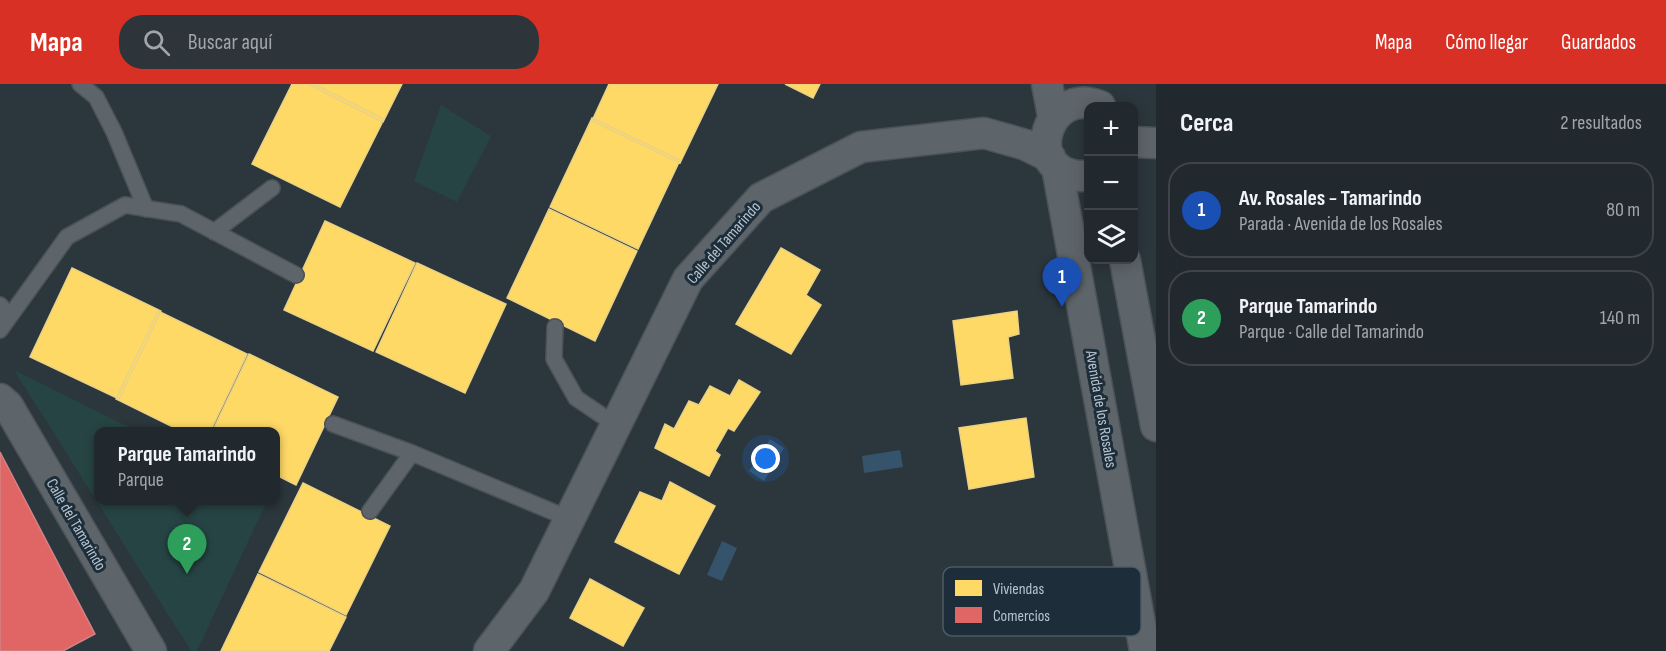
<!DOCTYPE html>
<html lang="es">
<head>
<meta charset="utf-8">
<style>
  :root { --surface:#21282e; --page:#2d343a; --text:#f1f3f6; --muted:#a2a6aa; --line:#3e444a; --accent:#d93025 }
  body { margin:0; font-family:"Sofia Sans Condensed",sans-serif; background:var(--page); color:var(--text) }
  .controls { position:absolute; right:18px; top:18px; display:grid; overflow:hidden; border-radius:12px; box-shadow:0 3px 15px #0003 }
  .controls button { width:54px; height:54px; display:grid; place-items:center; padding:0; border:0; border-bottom:2px solid var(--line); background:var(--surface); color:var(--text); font:30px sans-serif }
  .you { position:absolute; left:766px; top:375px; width:21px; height:21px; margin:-15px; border:4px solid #fff; border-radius:50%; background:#1a73e8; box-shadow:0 0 0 9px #1a73e833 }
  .badge { display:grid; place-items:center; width:39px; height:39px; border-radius:50%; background:var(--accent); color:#fff; font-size:20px; font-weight:700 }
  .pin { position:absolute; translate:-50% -50px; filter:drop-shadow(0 2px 3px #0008) }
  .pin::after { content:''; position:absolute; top:32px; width:21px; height:18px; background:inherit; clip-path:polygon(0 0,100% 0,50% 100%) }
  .popup { position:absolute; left:94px; top:343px; width:186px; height:78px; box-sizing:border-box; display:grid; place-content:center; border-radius:12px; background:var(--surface); filter:drop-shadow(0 2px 4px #0005); font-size:20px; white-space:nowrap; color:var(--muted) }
  .popup b { font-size:22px; color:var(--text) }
  .popup::after { content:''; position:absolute; left:50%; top:100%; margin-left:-12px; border:12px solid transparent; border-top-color:var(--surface) }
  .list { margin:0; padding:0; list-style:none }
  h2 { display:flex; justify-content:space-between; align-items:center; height:78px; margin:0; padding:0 24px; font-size:26px }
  h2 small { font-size:20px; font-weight:400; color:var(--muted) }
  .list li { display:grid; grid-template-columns:39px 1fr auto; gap:18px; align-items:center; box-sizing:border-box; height:96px; margin:0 12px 12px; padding:0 12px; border:2px solid var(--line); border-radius:24px }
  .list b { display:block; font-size:22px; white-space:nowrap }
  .list p { margin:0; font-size:20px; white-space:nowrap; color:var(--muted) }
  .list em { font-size:20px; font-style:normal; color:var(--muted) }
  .icon { flex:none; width:33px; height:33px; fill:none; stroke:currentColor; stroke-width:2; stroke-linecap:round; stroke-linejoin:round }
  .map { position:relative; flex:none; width:1156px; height:567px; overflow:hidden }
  header { display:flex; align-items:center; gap:36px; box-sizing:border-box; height:84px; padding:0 30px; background:var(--accent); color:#fff }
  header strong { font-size:28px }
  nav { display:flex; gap:33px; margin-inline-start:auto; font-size:21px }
  .search { width:420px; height:54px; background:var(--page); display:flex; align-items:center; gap:15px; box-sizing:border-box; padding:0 21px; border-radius:24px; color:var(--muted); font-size:22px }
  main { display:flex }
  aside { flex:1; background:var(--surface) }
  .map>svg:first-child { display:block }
  .green { fill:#274444 }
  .water { fill:#35536a }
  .homes { fill:#ffd966; stroke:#e9d285; stroke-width:1.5 }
  .shops { fill:#e06666; stroke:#d38285; stroke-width:1.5 }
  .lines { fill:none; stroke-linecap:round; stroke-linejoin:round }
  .service-casing { stroke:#4b5257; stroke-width:18 }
  .minor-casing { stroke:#4b5257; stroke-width:33 }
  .service { stroke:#5d646a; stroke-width:15 }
  .minor { stroke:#5d646a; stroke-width:30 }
  .labels { text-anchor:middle; stroke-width:6; stroke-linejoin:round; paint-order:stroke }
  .street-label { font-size:16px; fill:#b6c3ce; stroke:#1d2e3a }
  .key { fill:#1d2e3a; stroke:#4b5b66; stroke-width:1.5 }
  .key-label { font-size:16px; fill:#b6c3ce }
</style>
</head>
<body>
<header>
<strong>Mapa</strong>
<div class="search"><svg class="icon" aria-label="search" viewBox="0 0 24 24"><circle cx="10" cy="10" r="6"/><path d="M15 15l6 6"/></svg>Buscar aquí</div>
<nav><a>Mapa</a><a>Cómo llegar</a><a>Guardados</a></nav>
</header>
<main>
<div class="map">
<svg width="1156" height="567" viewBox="0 0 1156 567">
  <rect width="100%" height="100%" fill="#2c363d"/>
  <path class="green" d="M441 21 491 52 457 118 414 97Z
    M14 286 137 347 98 348V416L267 417 197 567H191Z"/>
  <path class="water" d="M770 355 784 364 764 397 749 387Z
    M900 366 903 383 864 389 862 372Z
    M722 457 737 464 722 497 707 491Z"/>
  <path class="homes" d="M292 0H314L384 35 340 123 252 80Z
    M308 0H402L383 38Z
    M609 0H718L680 79 592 37Z
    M785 0H820L813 14Z
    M592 34 680 76 638 165 550 123Z
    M549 125 637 167 595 257 507 214Z
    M325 137 415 179 373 267 284 226Z
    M781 164 820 186 806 211 821 221 791 270 736 240Z
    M417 179 506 220 465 309 376 268Z
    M72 184 161 227 119 315 30 273Z
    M158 227 247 270 210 348H183L116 315Z
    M1017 227 1019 250 1008 253 1013 294 961 301 953 237Z
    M249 270 338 313 296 401 276 391V348H212Z
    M739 296 760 308 734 347 728 344 715 367 720 371 709 392 655 364 665 340 674 345 689 317 699 321 710 302 730 312Z
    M1026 334 1034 393 969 405 959 344Z
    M670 398 715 422 679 490 615 458 640 408 662 417Z
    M303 399 390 442 346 531 259 488Z
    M258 490 346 533 329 567H221Z
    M590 495 644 524 623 562 570 534Z"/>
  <path class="shops" d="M0 368 95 550 63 567H0Z"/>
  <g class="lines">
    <defs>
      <path id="service" d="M80 0 96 13 114 48 146 125
        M214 148 272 104
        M0 221 10 232
        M555 243 554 275 576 314 616 341
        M0 246 67 153 125 121 181 130 296 191
        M333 340 412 369 570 435
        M370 427 412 369"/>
      <path id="minor" d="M1047 0 1053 32
        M1134 58 1156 59
        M1057 83 1145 567
        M1088 92C1018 95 1045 0 1100 22
        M1125 176 1156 342
        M0 315 8 322 151 567
        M489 567 534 507 688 195 761 114 861 63 984 49 1026 61 1050 73"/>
    </defs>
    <use href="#service" class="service-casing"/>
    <use href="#minor" class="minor-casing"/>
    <use href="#service" class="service"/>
    <use href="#minor" class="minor"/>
  </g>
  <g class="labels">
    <g class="street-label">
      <text transform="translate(723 158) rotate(-49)" y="6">Calle del Tamarindo</text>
      <text transform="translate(1102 325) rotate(80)" y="6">Avenida de los Rosales</text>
      <text transform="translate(77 440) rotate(60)" y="6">Calle del Tamarindo</text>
    </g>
  </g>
  <rect x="943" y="483" width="198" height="69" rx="9" class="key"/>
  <rect x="955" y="496" width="27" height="16" fill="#ffd966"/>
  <rect x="955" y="523" width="27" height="16" fill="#e06666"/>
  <g class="key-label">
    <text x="993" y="510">Viviendas</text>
    <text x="993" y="537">Comercios</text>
  </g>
</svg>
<div class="controls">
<button>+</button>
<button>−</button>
<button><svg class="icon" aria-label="layers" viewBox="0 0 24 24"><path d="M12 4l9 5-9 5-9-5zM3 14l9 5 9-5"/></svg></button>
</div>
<div class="you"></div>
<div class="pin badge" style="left:1062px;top:223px;background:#1a4fb4">1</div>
<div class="pin badge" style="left:187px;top:490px;background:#2e9e5b">2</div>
<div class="popup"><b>Parque Tamarindo</b>Parque</div>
</div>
<aside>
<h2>Cerca<small>2 resultados</small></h2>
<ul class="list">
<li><span class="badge" style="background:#1a4fb4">1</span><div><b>Av. Rosales - Tamarindo</b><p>Parada · Avenida de los Rosales</p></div><em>80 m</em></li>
<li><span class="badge" style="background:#2e9e5b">2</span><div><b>Parque Tamarindo</b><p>Parque · Calle del Tamarindo</p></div><em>140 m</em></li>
</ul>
</aside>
</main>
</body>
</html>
